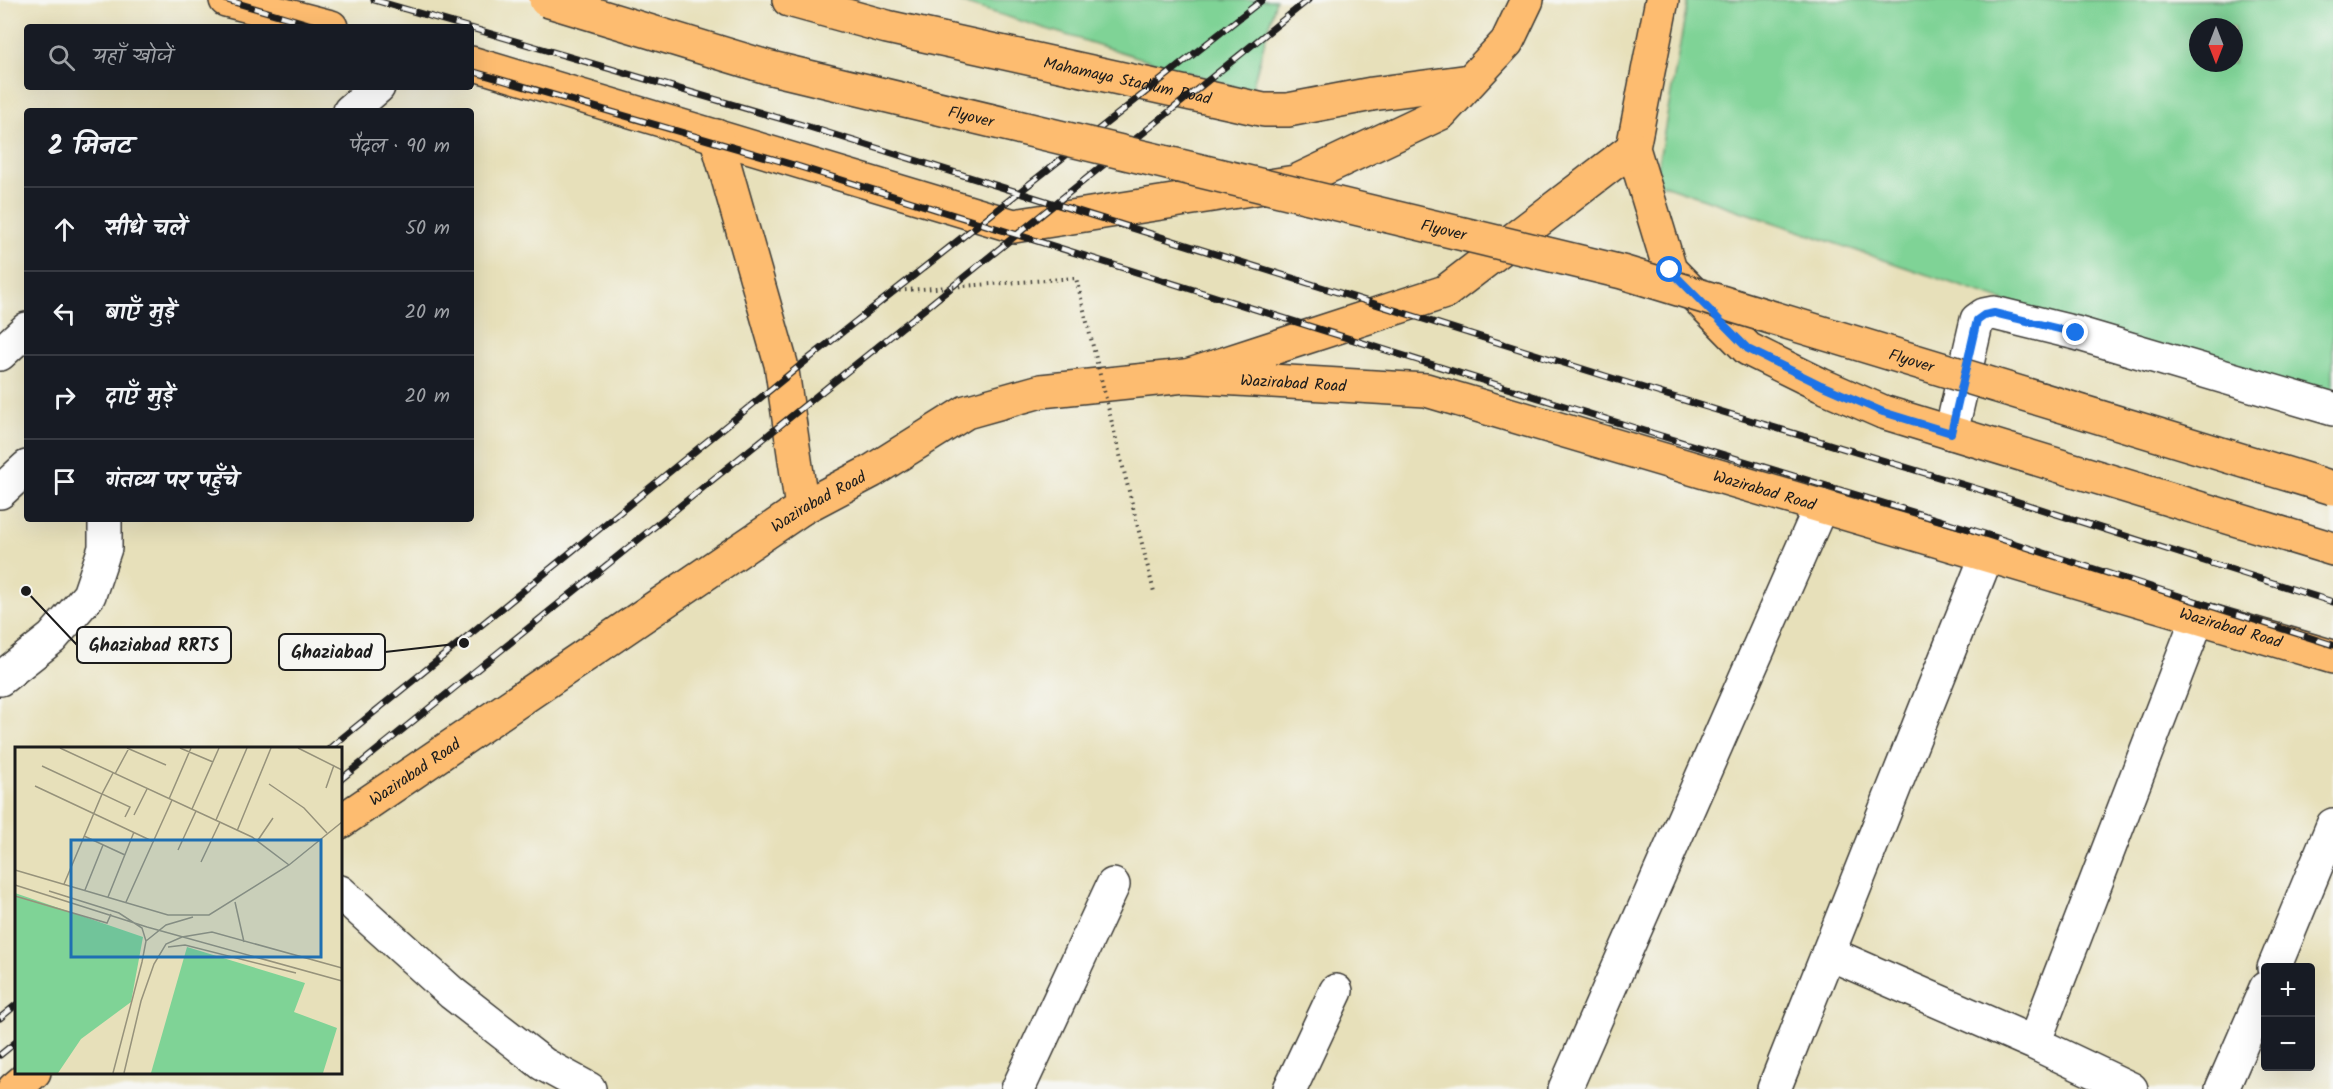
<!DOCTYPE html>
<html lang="hi">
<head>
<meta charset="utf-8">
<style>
  :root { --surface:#171b24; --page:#20242c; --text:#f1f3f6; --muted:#9ea1a6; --line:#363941 }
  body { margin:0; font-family:Kalam,"Playpen Sans Deva",sans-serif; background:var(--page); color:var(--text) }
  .controls { position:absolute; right:18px; bottom:18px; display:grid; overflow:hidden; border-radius:6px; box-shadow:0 6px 24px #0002 }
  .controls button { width:54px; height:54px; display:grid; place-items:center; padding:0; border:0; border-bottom:2px solid var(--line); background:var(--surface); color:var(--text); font:30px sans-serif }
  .compass { position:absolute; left:2189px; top:18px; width:54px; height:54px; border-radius:50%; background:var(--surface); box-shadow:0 6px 24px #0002; rotate:180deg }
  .stop { position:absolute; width:18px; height:18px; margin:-14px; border:4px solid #1a73e8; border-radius:50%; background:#fff }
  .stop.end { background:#1a73e8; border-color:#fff; box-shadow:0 2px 6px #0008 }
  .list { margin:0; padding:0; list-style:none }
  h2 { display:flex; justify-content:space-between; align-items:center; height:78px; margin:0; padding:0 24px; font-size:26px }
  h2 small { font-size:20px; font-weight:400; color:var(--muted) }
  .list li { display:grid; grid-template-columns:39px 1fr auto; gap:18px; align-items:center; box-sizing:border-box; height:84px; padding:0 24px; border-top:2px solid var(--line) }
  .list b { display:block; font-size:22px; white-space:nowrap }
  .list em { font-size:20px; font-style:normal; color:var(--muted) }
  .icon { flex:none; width:33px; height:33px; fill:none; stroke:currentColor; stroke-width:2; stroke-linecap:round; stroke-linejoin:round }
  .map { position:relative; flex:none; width:2333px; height:1089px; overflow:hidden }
  .search { position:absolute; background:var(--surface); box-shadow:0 6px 24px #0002; left:24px; top:24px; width:450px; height:66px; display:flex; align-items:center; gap:15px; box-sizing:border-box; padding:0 21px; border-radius:6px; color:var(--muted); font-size:22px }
  .panel { position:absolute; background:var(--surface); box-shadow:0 6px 24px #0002; left:24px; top:108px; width:450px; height:414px; border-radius:6px }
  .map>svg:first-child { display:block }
  .green { fill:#7fd396; stroke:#4e7859; stroke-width:1.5; fill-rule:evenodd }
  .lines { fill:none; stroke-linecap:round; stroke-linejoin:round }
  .minor-casing { stroke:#3a3934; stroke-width:36 }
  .major-casing { stroke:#3a3934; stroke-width:36 }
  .highway-casing { stroke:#3a3934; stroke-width:36 }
  .minor { stroke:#fff; stroke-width:33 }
  .major { stroke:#fdbc6f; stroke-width:33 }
  .highway { stroke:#fdbc6f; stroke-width:33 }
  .rail-casing { stroke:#1c1c1c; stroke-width:7 }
  .rail { stroke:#f6f6f2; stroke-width:4.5; stroke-dasharray:14; stroke-linecap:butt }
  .highway-bridge-casing { stroke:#3a3934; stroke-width:36; stroke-linecap:butt }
  .path-bridge { stroke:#3a3934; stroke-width:4; stroke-dasharray:1.5 4.5; stroke-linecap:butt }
  .highway-bridge { stroke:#fdbc6f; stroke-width:33 }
  .route { stroke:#1a73e8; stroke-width:8 }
  .labels { text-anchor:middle; stroke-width:4.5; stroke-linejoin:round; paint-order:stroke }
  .street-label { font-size:16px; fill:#1c1c1c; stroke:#f6f6f2 }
  .inset-road { fill:none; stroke:#96927b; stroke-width:1.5 }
  .view { fill:#1f6fb2; fill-opacity:0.15; stroke:#1f6fb2; stroke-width:3 }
  .inset-edge { fill:none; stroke:#1c1c1c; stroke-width:3 }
  .leader { fill:none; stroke:#1c1c1c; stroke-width:2 }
  .callout-dot { fill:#1c1c1c; stroke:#f6f6f2; stroke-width:2 }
  .callout { fill:#f6f6f2; stroke:#1c1c1c; stroke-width:2 }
  .callout-label { font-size:18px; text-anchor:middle; font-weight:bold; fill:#1c1c1c }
</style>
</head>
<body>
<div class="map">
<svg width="2333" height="1089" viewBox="0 0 2333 1089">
  <rect width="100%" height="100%" fill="#f6f6f2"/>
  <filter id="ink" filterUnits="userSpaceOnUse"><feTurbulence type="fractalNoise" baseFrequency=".0167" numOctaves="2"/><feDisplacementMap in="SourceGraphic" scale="12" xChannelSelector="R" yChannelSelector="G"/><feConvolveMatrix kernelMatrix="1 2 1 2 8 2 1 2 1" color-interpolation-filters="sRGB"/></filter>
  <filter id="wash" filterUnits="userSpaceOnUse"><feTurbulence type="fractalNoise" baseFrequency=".008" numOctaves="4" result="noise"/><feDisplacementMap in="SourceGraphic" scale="24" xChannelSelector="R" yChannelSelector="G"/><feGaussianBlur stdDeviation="1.35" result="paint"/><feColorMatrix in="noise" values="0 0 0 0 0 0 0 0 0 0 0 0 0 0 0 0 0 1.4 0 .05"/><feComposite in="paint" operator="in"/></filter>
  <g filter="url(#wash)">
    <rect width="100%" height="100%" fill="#e7e0ba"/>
    <path class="green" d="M953 0H1276L1251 92Z
      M1688 0H2333V413L1655 182ZM2198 27H2234V63H2198Z"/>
  </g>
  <g filter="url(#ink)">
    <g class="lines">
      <defs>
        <path id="minor" d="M350 111 378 87
          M0 354 27 329
          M1951 433 1977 320 1984 315 1994 313 2076 333 2333 409
          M0 492 27 467
          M0 679 52 638 89 595 105 548V519
          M340 892 452 993 543 1064 589 1089
          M1828 953 2034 1043 2131 1089
          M2274 968 2333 825
          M2034 1043 2198 617
          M1018 1089 1113 885
          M1290 1089 1336 991
          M1565 1089 1821 506
          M1774 1089 1987 555
          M2222 1089 2266 988"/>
        <g id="major">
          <path d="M226 0 331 27"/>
          <path id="s1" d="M789 0 887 27 1264 110H1288L1372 94 1470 81"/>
          <path d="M1662 0 1633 148 1670 270 1748 349 1821 385 1883 412 2333 549"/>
          <path d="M471 63 1014 226 1295 182 1441 113 1507 42 1527 0"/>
          <path d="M1187 376 1445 292 1633 148"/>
        </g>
        <g id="highway">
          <path d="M716 136 781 364 802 508"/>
          <path id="s2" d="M340 822 802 508 872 471 966 412 1041 391 1185 376 1426 390 2333 657"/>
          <path d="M14 1089 34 1072"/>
        </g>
      </defs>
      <use href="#minor" class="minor-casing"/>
      <use href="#major" class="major-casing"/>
      <use href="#highway" class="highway-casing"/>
      <use href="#minor" class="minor"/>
      <use href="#major" class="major"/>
      <use href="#highway" class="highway"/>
      <defs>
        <path id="rail" d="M227 0 319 27
          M374 0 467 27
          M471 28 806 126 1647 389 1981 490 2333 602
          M471 71 794 165 1635 428 1969 529 2333 645
          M330 748 802 364 1262 0
          M340 780 1308 0
          M0 1018 16 1005
          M0 1055 16 1042"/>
      </defs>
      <use href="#rail" class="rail-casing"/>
      <use href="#rail" class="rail"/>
      <defs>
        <g id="highway-bridge">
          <path id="s3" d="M546 0 767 67 1622 272 2333 488"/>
        </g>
      </defs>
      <use href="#highway-bridge" class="highway-bridge-casing"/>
      <path class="path-bridge" d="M893 291 1076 278 1154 592"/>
      <use href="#highway-bridge" class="highway-bridge"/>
    </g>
  </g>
  <g class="lines" filter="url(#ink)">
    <path class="route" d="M1670 270 1748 349 1821 385 1883 412 1951 433 1977 320 1984 315 1994 313 2076 333"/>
  </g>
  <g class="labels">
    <g class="street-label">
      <text dy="6" stroke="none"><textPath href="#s1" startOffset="348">Mahamaya Stadium Road</textPath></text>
      <text dy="6" stroke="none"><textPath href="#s3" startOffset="441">Flyover</textPath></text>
      <text dy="6" stroke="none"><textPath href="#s3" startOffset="927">Flyover</textPath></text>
      <text dy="6" stroke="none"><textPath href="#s3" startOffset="1413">Flyover</textPath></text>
      <text dy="6" stroke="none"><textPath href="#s2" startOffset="1080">Wazirabad Road</textPath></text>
      <text dy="6" stroke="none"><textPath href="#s2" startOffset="1566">Wazirabad Road</textPath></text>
      <text dy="6" stroke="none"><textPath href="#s2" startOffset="576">Wazirabad Road</textPath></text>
      <text dy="6" stroke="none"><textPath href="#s2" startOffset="2052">Wazirabad Road</textPath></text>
      <text dy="6" stroke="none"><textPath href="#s2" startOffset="90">Wazirabad Road</textPath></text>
    </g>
  </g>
  <g transform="translate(15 747)">
    <rect width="327" height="327" fill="#e7e0ba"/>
    <path d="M0 146 128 190 116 255 66 292 43 326H0ZM172 200 290 236 279 265 322 281 308 326H136Z" fill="#7fd396"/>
    <path class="inset-road" d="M45 1 237 90 274 118M112 1 151 18M165 1 198 15M283 1 327 23M27 19 87 47 49 137M98 26 87 47 115 60 110 70M100 27 114 1M254 37 289 61 312 86M20 39 137 94M311 41 319 18M154 52 176 1M177 62 204 1M119 68 132 42M201 73 232 1M222 84 256 1M69 89 110 108M243 93 258 71M163 103 181 64M186 115 205 75M0 123 153 168H194L274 118 327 75M0 138 132 180 327 234M70 143 88 98M34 144 104 166 127 181 131 194 127 215 98 326M0 149 92 176 96 167M93 150 119 85M111 155 157 53M220 155 229 195M131 194 151 178 178 170M153 200 170 198 281 226M109 326 126 254 139 217 151 197 167 190 197 185 327 221"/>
    <path class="view" d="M56 93H306V210H56Z"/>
    <rect width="327" height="327" class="inset-edge"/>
  </g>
  <path class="leader" d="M26 591L77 645M464 643L385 652"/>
  <g class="callout-dot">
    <circle cx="26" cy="591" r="6"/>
    <circle cx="464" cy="643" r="6"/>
  </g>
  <g class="callout">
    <rect x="77" y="627" width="154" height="36" rx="6"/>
    <rect x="279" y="634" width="106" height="36" rx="6"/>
  </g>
  <g class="callout-label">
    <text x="154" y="651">Ghaziabad RRTS</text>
    <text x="332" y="658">Ghaziabad</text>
  </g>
</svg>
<div class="controls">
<button>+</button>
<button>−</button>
</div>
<svg class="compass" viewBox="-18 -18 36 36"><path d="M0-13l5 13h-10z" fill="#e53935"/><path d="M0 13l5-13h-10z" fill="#9ea1a6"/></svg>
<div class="stop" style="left:1670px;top:270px"></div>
<div class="stop end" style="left:2076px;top:333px"></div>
<div class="search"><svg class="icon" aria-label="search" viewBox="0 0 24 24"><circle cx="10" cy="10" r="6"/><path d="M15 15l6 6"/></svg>यहाँ खोजें</div>
<section class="panel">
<h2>2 मिनट<small>पैदल · 90 m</small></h2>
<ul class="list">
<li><svg class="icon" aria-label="ahead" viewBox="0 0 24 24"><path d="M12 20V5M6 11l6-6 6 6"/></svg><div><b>सीधे चलें</b></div><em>50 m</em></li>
<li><svg class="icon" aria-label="left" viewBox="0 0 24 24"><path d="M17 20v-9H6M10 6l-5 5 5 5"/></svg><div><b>बाएँ मुड़ें</b></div><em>20 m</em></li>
<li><svg class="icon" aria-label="right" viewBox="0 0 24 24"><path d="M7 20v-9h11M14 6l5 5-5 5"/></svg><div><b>दाएँ मुड़ें</b></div><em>20 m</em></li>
<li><svg class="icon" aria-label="arrive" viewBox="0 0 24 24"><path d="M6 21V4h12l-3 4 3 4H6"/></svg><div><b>गंतव्य पर पहुँचे</b></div></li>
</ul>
</section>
</div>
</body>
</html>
